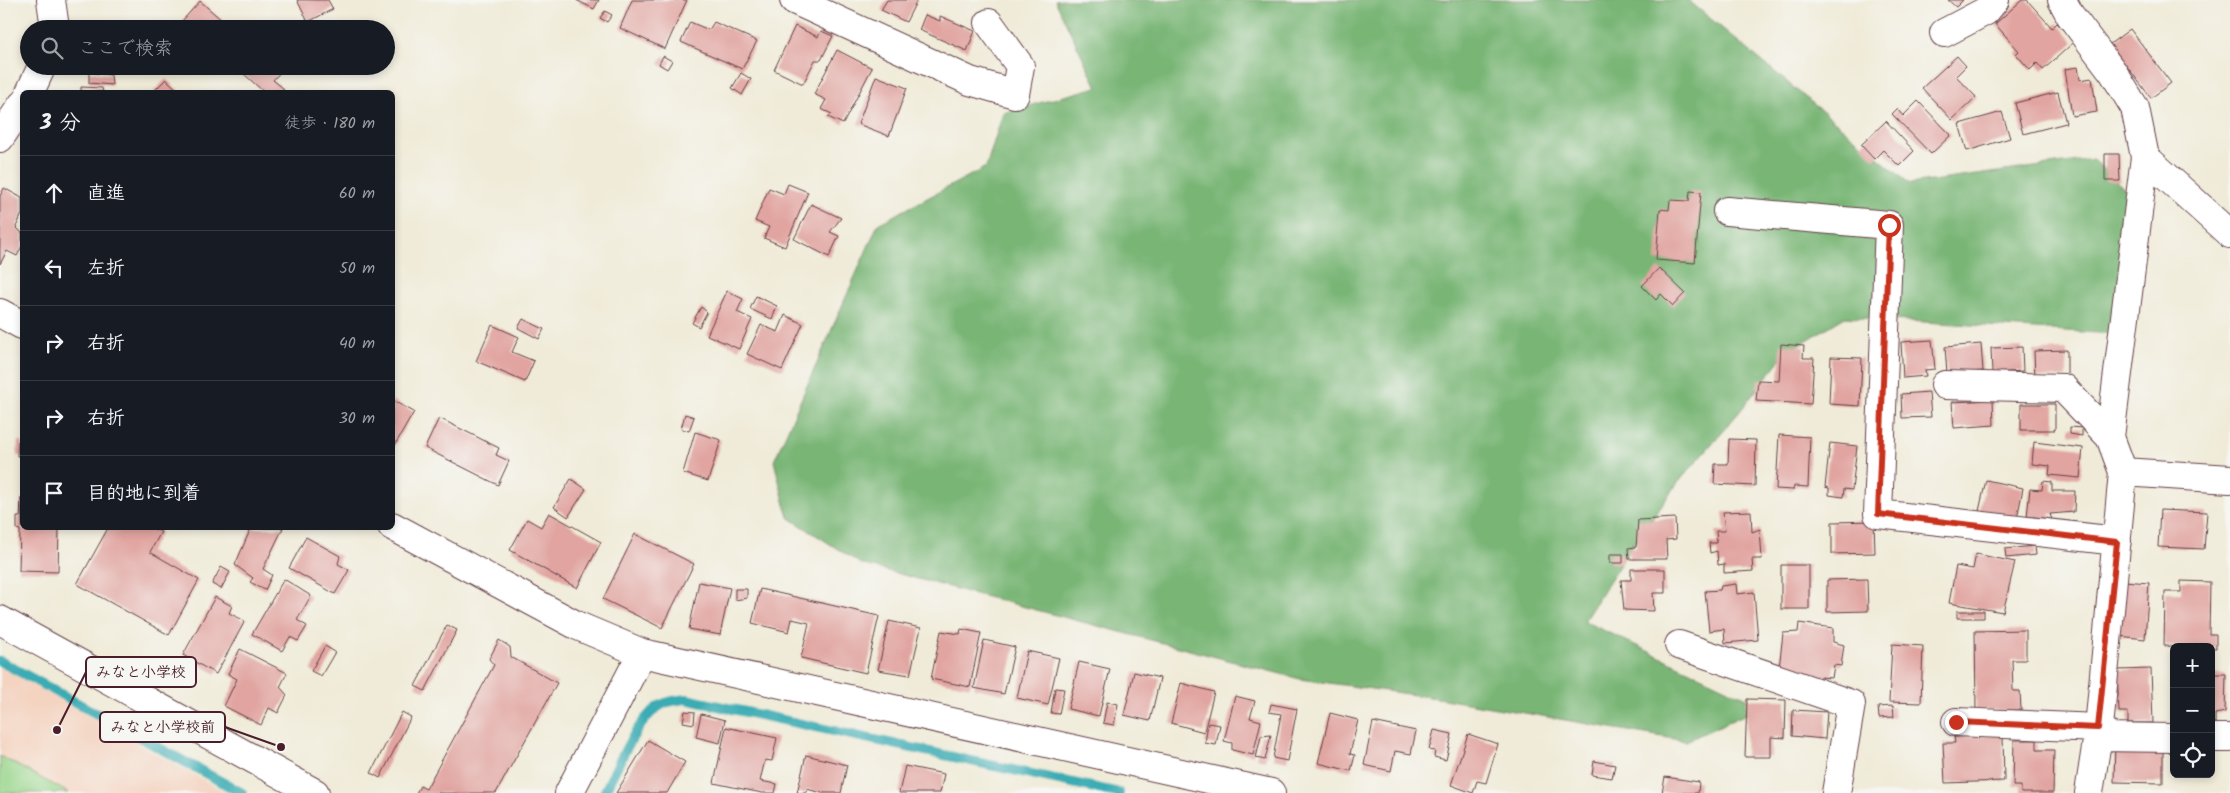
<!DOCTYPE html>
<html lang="ja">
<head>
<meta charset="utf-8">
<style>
  :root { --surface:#171b24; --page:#242831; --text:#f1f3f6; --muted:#9ea1a6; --line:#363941 }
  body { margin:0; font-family:Kalam,"Klee One",sans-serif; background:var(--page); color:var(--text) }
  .controls { position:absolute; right:15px; bottom:15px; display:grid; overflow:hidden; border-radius:8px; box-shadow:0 2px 8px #0003 }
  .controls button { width:45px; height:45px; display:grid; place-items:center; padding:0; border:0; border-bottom:1px solid var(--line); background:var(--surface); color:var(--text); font:25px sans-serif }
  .stop { position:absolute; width:15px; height:15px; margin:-11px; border:4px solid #c8321e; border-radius:50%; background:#fff }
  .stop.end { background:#c8321e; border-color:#fff; box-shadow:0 1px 5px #0008 }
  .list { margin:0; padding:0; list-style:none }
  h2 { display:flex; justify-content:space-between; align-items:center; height:65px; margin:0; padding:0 20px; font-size:21px }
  h2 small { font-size:16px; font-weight:400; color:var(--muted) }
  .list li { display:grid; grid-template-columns:32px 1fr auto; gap:15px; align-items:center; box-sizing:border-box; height:75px; padding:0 20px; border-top:1px solid var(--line) }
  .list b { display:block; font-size:19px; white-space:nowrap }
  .list em { font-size:16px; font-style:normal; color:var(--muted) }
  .icon { flex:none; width:28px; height:28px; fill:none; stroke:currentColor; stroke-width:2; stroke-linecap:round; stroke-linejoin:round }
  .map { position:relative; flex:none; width:2230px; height:793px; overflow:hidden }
  .search { position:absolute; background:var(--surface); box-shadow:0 2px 8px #0003; left:20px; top:20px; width:375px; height:55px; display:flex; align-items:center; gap:12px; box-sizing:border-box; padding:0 18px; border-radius:28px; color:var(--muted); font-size:19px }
  .panel { position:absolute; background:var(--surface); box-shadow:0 2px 8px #0003; left:20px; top:90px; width:375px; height:440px; border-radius:8px }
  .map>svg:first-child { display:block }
  .built { fill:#f4d3c0 }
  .green { fill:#97d58a; stroke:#707a5a }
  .forest { fill:#79b676; stroke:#626a50 }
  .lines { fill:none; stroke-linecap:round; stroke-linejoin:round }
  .stream { stroke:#3aacb4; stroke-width:10 }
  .building { fill:#e1a4a0 }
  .minor-casing { stroke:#633e45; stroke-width:30 }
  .minor { stroke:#fff; stroke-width:28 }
  .route { stroke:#c8321e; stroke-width:6 }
  .leader { fill:none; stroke:#4a1f2b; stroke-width:2 }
  .callout-dot { fill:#4a1f2b; stroke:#f6f6f2; stroke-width:2 }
  .callout { fill:#f6f6f2; stroke:#4a1f2b; stroke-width:2 }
  .callout-label { font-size:15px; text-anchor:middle; font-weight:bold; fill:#4a1f2b }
</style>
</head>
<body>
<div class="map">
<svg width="2230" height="793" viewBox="0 0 2230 793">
  <rect width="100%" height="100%" fill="#f6f6f2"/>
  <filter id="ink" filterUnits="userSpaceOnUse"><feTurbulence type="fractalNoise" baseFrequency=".02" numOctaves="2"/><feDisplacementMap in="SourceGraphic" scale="10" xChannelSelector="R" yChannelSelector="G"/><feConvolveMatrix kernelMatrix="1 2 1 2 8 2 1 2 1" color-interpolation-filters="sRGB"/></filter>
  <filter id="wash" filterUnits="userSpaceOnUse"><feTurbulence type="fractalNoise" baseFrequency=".0096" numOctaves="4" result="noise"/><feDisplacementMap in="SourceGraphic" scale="20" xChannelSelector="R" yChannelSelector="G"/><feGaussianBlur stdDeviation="1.12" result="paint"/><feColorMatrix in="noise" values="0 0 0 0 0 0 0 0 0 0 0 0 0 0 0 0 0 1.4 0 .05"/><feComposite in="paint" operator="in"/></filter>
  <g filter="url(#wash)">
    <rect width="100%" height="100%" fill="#f0ebd8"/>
    <path class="built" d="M0 667 227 793H0Z"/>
    <path class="green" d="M0 756 69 793H0Z"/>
    <path class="forest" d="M1055 0H1688L1910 184 2093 159 2132 196 2114 334 1845 317 1784 354 1741 410 1677 484 1631 547 1584 621 1764 706 1686 741 1444 699 1300 679 861 564 788 517 774 461 878 224 986 167 1003 113 1097 87Z"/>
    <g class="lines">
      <path class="stream" d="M0 661 242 793
        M604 793C617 768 637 717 663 704 669 701 679 700 686 699L1119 793"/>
    </g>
    <g id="blocks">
      <path class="building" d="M297 0H328L333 9 308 22Z
        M576 0H599L594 9Z
        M632 0H687L665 49 620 28Z
        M887 0H917L906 22 881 10Z
        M1948 0H1963L1956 7Z
        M2022 0H2027L2052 28 2057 23 2074 42 2043 70 2037 63 2030 70 2016 54 2019 51 1995 24Z
        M200 1 232 29H191L182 21Z
        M605 11 612 15 607 22 600 18Z
        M925 15 940 21V16L975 31 967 51 919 30Z
        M690 22 709 30 714 22 757 41 742 69 681 42Z
        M795 26 818 37 821 31 833 36 821 60H815L803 84 774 70Z
        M2130 29 2171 83 2151 98 2110 44Z
        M837 50 872 68 843 124 828 117 832 114 821 109 826 100 814 94Z
        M663 56 672 61 667 69 659 64Z
        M1957 56 1966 66 1956 76 1976 97 1952 120 1922 88Z
        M235 66H286L273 80 284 89 281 92H264Z
        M2078 67 2080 80 2092 78 2097 112 2072 116 2065 69Z
        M89 72 111 75 112 85 89 83Z
        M741 73 751 79 742 95 732 88Z
        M876 76 907 88 889 136 858 124Z
        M166 79 180 92H153Z
        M81 87 102 88 103 92H81Z
        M2058 92 2066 123 2023 134 2015 103Z
        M1918 101 1951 135 1931 154 1892 114 1897 109 1903 116Z
        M2002 112 2010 138 1967 151 1959 124Z
        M1886 121 1914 151 1899 166 1883 150 1874 159 1861 145Z
        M2105 154H2119L2120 181H2105Z
        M788 184 808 192 785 247 764 238 769 227 755 221 769 188 784 194Z
        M4 188 22 198V214L16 227 22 233V246L17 256 7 251 0 264V196Z
        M1690 191 1701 192 1695 263 1656 260 1660 209 1669 210 1670 200 1689 201Z
        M811 204 841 218 830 232 839 236 829 257 794 239Z
        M1659 268 1685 293 1673 306 1661 294 1656 300 1642 286Z
        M727 291 743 299 737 312 752 319 739 349 707 335Z
        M756 296 777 306 772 319 750 309Z
        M701 307 707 312 699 327 692 323Z
        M785 315 803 324 782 370 747 354 761 325 778 332Z
        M523 319 544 329 539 339 518 328Z
        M492 325 519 337 512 352 534 361 525 382 476 361Z
        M1932 340 1935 369 1925 370 1926 376 1903 378 1901 342Z
        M1781 344 1804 346 1803 358H1814L1811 404 1756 401 1758 380 1779 381Z
        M1981 344 1983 371 1947 373 1945 347Z
        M2022 347 2023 371 1992 373 1991 348Z
        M2067 350V377L2035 378 2034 351Z
        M1831 357 1862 358 1860 406 1829 404Z
        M1929 392 1931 417 1902 418 1901 394Z
        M392 400 414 412 392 450Z
        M1993 400 1994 425 1954 428 1952 402Z
        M2021 404H2055V430H2021Z
        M685 414 694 417 689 431 681 429Z
        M439 418 499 448 496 455 509 461 498 485 425 448Z
        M2070 427 2082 428V436L2070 434Z
        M695 432 721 440 708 481 683 473Z
        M1779 435 1810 437 1808 487 1794 486 1793 490 1776 489Z
        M1729 439 1756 440 1755 486 1714 484 1715 464H1728Z
        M18 441H22V456H17Z
        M2034 442 2083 448 2080 478 2049 475 2050 466 2032 464Z
        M1830 443 1857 446 1852 490 1844 489 1843 497 1829 495V488L1825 487Z
        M571 479 586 489 568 517 554 507Z
        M1986 480 2023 488 2017 519 1979 511Z
        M2043 481 2052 482V491H2075L2074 512 2050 514 2052 520 2027 516 2030 489 2042 490Z
        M21 498 22 528H59L58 572 19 571 20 530 17 529V517H20Z
        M2160 510 2207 512 2204 549 2158 547Z
        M1751 511 1752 532 1760 529 1762 559H1752L1753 571 1724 573V564L1718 565 1717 551 1710 553 1709 543H1717L1716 531H1725L1723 512Z
        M549 513 601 542 577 588 510 550 527 519 541 527Z
        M1675 518 1676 539 1666 540 1667 559H1629L1628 548 1636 547 1638 520Z
        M1874 521 1875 553 1832 554V522Z
        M108 528H152L161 532 150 552 199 580 169 635 77 584Z
        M251 528H283L263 569 272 575 265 590 250 582 253 578 235 565Z
        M635 534 694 564 662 628 603 599Z
        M306 537 340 556 338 564 349 570 335 594 289 568Z
        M2035 546 2036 555 2006 558 2005 549Z
        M1610 554H1623V563H1610Z
        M1976 554 2015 562 2003 612 1949 603 1956 566 1973 569Z
        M1781 565H1809V609H1781Z
        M221 567 230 572 221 589 212 584Z
        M1631 569H1665V593H1653L1654 611 1624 610 1621 580H1631Z
        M284 579 311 596 297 620 307 626 298 641 290 637 282 651 252 634Z
        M1867 579 1868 611 1827 612V580Z
        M2124 581 2149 583 2145 639 2119 636Z
        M2181 581 2210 582 2209 634H2216V648L2164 646 2165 592H2181Z
        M699 582 730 588 720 635 689 629Z
        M1736 584 1737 594 1754 592 1758 640 1725 643 1724 629 1709 631 1705 591 1720 590 1721 586Z
        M735 589H747V598L735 600Z
        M760 589 879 616 866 673 801 658 809 623 792 619 789 632 752 623Z
        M215 597 232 606 229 613 245 621 216 674 183 655Z
        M1957 611H1984V618H1957Z
        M889 621 921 628 910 675 878 670Z
        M1799 623 1833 628V642L1844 645 1841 666 1834 665 1832 678 1820 677 1819 683 1779 669 1783 633 1798 632Z
        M447 625 457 630 425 691 415 686Z
        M961 629 981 633 970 687 931 679 941 631 960 634Z
        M2026 630V660H2012L2013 691H2020L2021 710H1976L1975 631Z
        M499 640 510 647 511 657 557 683 496 793H416L420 786 426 789 494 665 489 659Z
        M984 640 1015 647 1004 694 974 688Z
        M1892 644 1923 646 1921 703 1889 702Z
        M325 646 335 652 321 676 311 671Z
        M240 649 287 673 280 687 287 695 278 713 269 708 261 725 224 706 237 679 228 674Z
        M1027 651 1059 658 1048 705 1017 698Z
        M1079 662 1110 669 1099 716 1068 709Z
        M2151 669 2153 723H2128V712H2119L2117 670Z
        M1134 672 1160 678 1150 721 1124 715Z
        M2211 674H2226L2225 712 2215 714V723H2211Z
        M1181 683 1214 692 1204 732 1171 723Z
        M1055 688 1064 689 1059 714 1051 713Z
        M1235 696 1255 701 1250 718 1261 721 1253 755 1232 750V743L1224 741Z
        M1747 699 1786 700 1785 738 1771 737V757H1745Z
        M1107 702 1118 704 1114 725 1103 723Z
        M1271 704 1297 709 1287 761 1273 758 1281 714 1269 712Z
        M1893 706 1894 717 1879 718 1878 707Z
        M1793 710 1827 712 1825 739 1792 736Z
        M685 711 695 712 694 724 683 722Z
        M402 712 411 717 380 778 371 773Z
        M1330 713 1358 720 1350 754 1355 755 1351 771 1318 763Z
        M701 714 725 720 720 743 696 737Z
        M1373 722 1416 731 1411 754 1395 751 1391 771 1364 765Z
        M1208 723 1220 725 1216 745 1205 743Z
        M726 727 777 738 772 761 765 760 760 781 777 784 775 793H762L714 783Z
        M1434 730 1452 734 1446 760 1434 757 1435 751 1429 750Z
        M1468 734 1498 744 1486 783 1477 781 1473 793 1451 785Z
        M1271 735 1265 760 1256 758 1261 736Z
        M2003 735 2004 781 1945 783 1943 743H1955L1954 737Z
        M648 740 685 762 667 793H616Z
        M2014 740H2037V750H2054L2053 793H2021V786H2013Z
        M2115 744 2163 746V783L2114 782Z
        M806 755 847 765 841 793H822L807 789 806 793H797Z
        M1594 761 1615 765 1612 778 1592 775Z
        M905 766 944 774 940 793H899Z
        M1665 777 1699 782 1698 793H1662Z"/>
    </g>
  </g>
  <g filter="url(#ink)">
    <use href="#blocks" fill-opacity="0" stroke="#633e45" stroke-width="1"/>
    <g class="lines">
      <defs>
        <path id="minor" d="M51 0 54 21 53 29
          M794 0 970 81 1015 94 1020 66 989 23
          M2062 0 2070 15 2113 72 2135 108 2145 157 2110 437 2123 472 2099 728 2089 793
          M1944 33 1986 11 1995 0
          M30 92 42 66
          M0 138 22 105
          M2145 157 2230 234
          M1727 211 1889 225 1878 514 2117 541
          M0 313 22 325
          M1945 385 2063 388 2110 437
          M2123 472 2230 479
          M392 526 578 626 642 653 1271 793
          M0 620 315 793
          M1679 645 1851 704 1836 793
          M1956 722 2099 728
          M2097 737 2174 738
          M2211 738H2230
          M569 793 642 653"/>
      </defs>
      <use href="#minor" class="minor-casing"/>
      <use href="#minor" class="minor"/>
    </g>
  </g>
  <g class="lines" filter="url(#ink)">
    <path class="route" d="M1889 225 1878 514 2117 542 2098 728 1956 722"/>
  </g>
  <path class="leader" d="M57 730L86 672M281 747L225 727"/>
  <g class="callout-dot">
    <circle cx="57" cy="730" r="5"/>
    <circle cx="281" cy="747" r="5"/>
  </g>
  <g class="callout">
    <rect x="86" y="657" width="110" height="30" rx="5"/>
    <rect x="100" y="712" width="125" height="30" rx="5"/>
  </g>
  <g class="callout-label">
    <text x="141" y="677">みなと小学校</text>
    <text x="163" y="732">みなと小学校前</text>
  </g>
</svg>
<div class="controls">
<button>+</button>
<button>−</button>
<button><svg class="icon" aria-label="locate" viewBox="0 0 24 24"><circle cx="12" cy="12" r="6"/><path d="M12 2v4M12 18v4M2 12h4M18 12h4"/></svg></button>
</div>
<div class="stop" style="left:1889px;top:225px"></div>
<div class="stop end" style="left:1956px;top:722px"></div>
<div class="search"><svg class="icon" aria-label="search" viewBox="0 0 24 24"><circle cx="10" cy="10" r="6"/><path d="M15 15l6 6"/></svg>ここで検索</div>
<section class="panel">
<h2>3 分<small>徒歩 · 180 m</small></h2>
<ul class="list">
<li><svg class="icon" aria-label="ahead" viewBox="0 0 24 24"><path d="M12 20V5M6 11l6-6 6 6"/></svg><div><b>直進</b></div><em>60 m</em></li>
<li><svg class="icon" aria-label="left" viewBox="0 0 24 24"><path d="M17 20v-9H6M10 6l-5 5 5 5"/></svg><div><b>左折</b></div><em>50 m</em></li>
<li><svg class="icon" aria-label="right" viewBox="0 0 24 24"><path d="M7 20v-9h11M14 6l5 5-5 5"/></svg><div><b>右折</b></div><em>40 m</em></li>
<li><svg class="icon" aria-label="right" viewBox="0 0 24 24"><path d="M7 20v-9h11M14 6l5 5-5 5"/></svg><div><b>右折</b></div><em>30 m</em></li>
<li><svg class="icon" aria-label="arrive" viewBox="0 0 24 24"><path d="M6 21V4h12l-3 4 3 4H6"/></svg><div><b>目的地に到着</b></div></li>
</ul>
</section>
</div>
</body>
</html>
